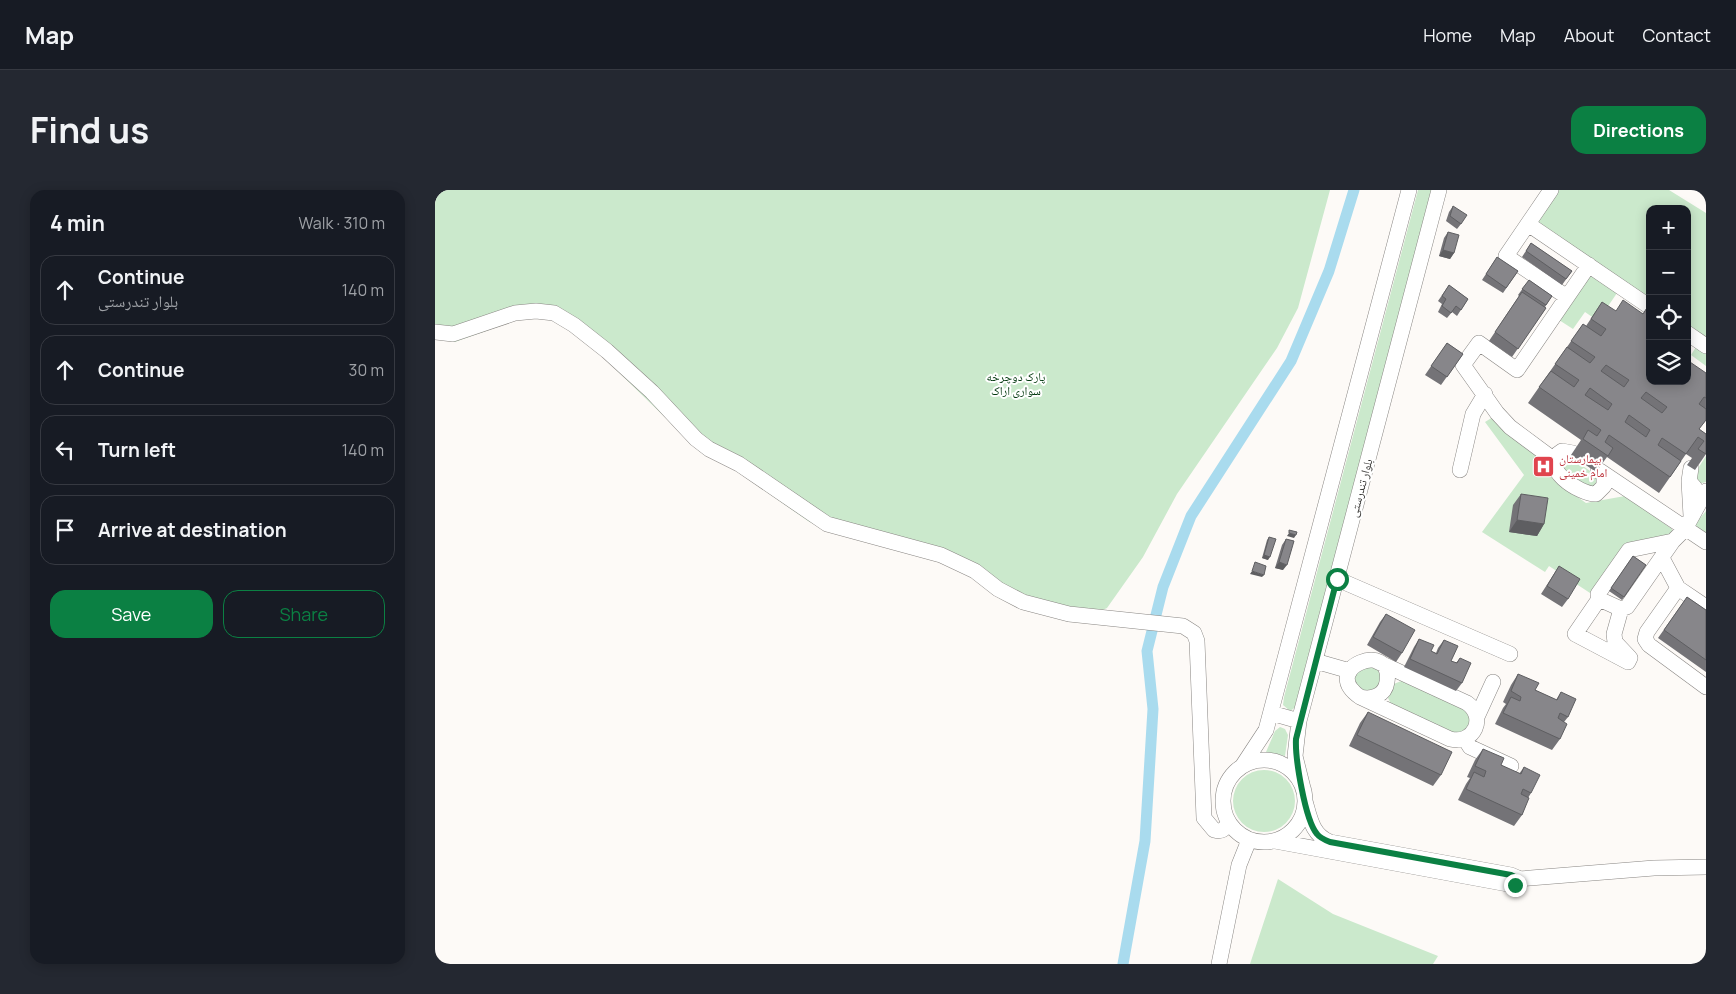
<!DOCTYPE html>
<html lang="en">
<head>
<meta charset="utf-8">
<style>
  :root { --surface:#171b24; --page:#242831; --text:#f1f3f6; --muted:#9ea1a6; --line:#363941; --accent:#0b8043 }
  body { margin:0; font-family:Manrope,"Noto Naskh Arabic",sans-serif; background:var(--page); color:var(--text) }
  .controls { position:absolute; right:15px; top:15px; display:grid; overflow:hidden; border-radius:10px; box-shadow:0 2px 12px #0003 }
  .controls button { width:45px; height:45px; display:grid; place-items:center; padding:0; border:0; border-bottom:1px solid var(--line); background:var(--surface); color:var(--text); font:25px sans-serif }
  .stop { position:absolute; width:15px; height:15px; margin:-11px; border:4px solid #0b8043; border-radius:50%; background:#fff }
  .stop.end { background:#0b8043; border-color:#fff; box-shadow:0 1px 5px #0008 }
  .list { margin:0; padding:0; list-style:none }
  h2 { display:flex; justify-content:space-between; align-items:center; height:65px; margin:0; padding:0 20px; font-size:21px }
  h2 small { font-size:16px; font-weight:400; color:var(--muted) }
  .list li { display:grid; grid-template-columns:32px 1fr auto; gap:15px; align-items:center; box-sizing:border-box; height:70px; margin:0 10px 10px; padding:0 10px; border:1px solid var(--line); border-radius:15px }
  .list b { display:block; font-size:19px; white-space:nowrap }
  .list p { margin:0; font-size:16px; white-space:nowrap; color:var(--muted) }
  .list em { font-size:16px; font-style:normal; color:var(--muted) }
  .actions { display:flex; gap:10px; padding:15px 20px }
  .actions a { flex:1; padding:11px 0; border:1px solid var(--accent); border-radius:15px; text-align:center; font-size:18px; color:var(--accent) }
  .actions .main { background:var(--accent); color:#fff }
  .icon { flex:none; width:28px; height:28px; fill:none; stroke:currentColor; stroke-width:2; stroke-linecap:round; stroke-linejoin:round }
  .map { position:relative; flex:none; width:1271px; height:774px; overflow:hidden; border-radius:15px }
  header { display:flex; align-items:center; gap:30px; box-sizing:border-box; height:70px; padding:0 25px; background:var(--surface); border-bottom:1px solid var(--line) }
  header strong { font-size:24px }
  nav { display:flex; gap:28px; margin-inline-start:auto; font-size:18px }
  .intro { display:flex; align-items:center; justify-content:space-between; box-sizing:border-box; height:120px; padding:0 30px }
  h1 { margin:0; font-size:35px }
  .button { padding:12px 22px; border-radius:15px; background:var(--accent); color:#fff; font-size:18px; font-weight:700 }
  main { display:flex; gap:30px; padding:0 30px }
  aside { flex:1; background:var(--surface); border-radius:15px; box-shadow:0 2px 12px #0003 }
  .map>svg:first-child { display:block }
  .green { fill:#cbe9cc }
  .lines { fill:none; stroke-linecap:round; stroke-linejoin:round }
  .canal { stroke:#a9dbee; stroke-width:11 }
  .minor-casing { stroke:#898683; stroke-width:16 }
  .minor { stroke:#fff; stroke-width:15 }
  .wall { fill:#747377 }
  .shaded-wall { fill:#5e5e61 }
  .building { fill:#87868a; stroke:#5e5e61; fill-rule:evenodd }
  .route { stroke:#0b8043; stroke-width:6 }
  .labels { text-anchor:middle; stroke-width:4; stroke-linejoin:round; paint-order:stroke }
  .park-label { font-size:12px; fill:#02380e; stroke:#fff }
  .health-label { font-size:12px; fill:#be3a42; stroke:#fff; text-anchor:start }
  .street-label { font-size:12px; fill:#3b3a38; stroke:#fff }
</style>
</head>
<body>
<header>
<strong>Map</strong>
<nav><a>Home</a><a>Map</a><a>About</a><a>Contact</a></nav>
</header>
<div class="intro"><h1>Find us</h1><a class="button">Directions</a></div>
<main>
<aside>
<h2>4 min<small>Walk · 310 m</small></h2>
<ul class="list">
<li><svg class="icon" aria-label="ahead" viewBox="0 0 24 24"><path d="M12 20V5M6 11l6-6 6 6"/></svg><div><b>Continue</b><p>بلوار تندرستی</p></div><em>140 m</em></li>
<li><svg class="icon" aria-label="ahead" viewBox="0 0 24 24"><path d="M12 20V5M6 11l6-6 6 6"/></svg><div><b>Continue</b></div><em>30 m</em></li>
<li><svg class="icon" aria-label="left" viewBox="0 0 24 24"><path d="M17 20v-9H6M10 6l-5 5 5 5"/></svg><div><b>Turn left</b></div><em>140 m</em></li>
<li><svg class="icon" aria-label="arrive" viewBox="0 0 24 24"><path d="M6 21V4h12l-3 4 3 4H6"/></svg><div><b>Arrive at destination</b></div></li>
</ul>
<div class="actions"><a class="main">Save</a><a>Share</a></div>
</aside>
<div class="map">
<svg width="1271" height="774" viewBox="0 0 1271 774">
  <rect width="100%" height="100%" fill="#fdfaf7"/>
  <path class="green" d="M0 0H895L863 118 842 158 742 304 708 367 672 418 641 432 585 419 559 405 536 387 504 371 390 340 373 331 242 239 167 166 135 140 117 130 102 128 82 130 20 152 0 149Z
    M983 0H997L861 517 855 521 848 515 849 507Z
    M1123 0H1234L1271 23V150L1252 137V19H1215V110L1102 31Z
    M1155 84 1182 103 1163 131 1150 122 1138 139 1124 130Z
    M1261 157 1271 164V176L1256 165Z
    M1058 227 1107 269 1111 281 1120 291 1151 313 1190 306 1237 339V345L1189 355 1155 403 1114 376 1110 382 1047 342 1089 285 1050 232Z
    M1271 266V292L1263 294 1260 283Z
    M1135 267 1161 285 1162 297C1148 298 1128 285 1124 271Z
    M1271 321V345L1261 338 1260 334Z
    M935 474 946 482V495L931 503 920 496V483Z
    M969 490 1033 520 1037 537 1022 545 957 516 953 508 956 495Z
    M845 537 850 539 853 545 850 566 831 562 840 541Z
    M798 611a31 31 0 1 1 62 0a31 31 0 1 1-62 0Z
    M843 689 898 724 1003 766 998 774H815Z"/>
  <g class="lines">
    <path class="canal" d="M688 774 710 651 718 519 712 461 728 397 756 326 856 171 894 81 919 0"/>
    <defs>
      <path id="minor" d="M1116 0 1071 66 1132 107
        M1093 34 1215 117
        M0 142 18 144 80 123 101 121 119 123 139 135 172 161 217 202 261 249 274 259 304 274 392 334 506 365 540 381 563 399 588 412 634 424 748 436 759 443 762 451 769 628 779 640C787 642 789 640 793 633
        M1252 143 1271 156
        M1138 263 1127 261C1101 276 1145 305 1161 304L1169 296V285L1163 280
        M1118 269 1075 237 1062 223 1028 175 1044 153 1082 180 1154 75
        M1256 278 1254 291 1260 298
        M1025 280 1038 224 1050 204
        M1165 281 1271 352
        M1254 291 1256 326
        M1238 351 1194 360 1163 404 1164 409 1186 419 1192 417 1238 351 1250 339 1271 301
        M1227 368 1243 398 1271 417
        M902 389 1075 464
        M1243 398 1212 442 1210 449 1214 455 1271 497
        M1164 409 1140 444 1193 472 1195 468 1180 452 1179 444 1186 419
        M880 471 915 481
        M925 507C936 510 950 506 952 492 959 449 883 478 925 507L1015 549C1039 555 1052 527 1032 513L941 471
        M836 523 864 531
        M1042 527 1058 492
        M1030 549 1035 557 1076 576
        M788 611a41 41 0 1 1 82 0a41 41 0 1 1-82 0Z
        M808 575 831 540 974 0
        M868 598 860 566 864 531 1004 0
        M840 651 1078 695 1084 691 1083 688 1076 685 895 652C877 645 875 628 870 611
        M1084 689 1219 678 1271 677
        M784 774 804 675 814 650"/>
    </defs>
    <use href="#minor" class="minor-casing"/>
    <use href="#minor" class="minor"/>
  </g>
  <path class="wall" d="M1018 16 1026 34 1022 39 1011 31 1014 22Z
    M1013 42 1019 63 1015 69 1004 66 1009 48Z
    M1096 53 1137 81 1127 95 1087 67Z
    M1062 67 1083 81 1068 103 1047 90Z
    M1094 90 1117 106 1110 117 1111 118 1077 167 1054 151 1084 106 1083 105Z
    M1014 95 1033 109 1022 126 1017 122 1012 128 1003 122 1007 114 1003 111Z
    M1167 112 1215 191 1271 183V230L1264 239 1271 244V264L1260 280 1252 275 1257 268 1251 264 1224 303 1172 267 1161 282 1136 265 1146 250 1093 213 1148 134 1151 136Z
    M1012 153 1028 164 1006 195 990 185Z
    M1086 304 1109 334 1102 346 1074 342 1078 315Z
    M834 347 833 370 827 368 832 350Z
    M851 349 848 380 840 378 847 355Z
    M1198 366 1211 375 1187 410 1174 401Z
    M1124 376 1133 409 1127 417 1106 404Z
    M1252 407 1271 420V482L1223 448Z
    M951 424 967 463 961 472 932 455 945 432Z
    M984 449 996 461 1001 463 1003 458 1009 450 1016 471 1021 473 1025 468 1027 493 1021 501 969 477 979 457Z
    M1083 484 1100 500 1121 510 1126 502 1133 527 1129 532 1125 549 1117 560 1060 534 1068 518 1071 514 1068 512 1076 495Z
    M933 522 1006 585 998 596 914 556 925 533Z
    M1048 559 1066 575 1084 584 1089 577 1096 603 1093 608 1087 625 1079 636 1023 610 1031 594 1035 588 1032 587 1040 570Z"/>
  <path class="shaded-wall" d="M1008 60 1019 63 1015 69 1004 66Z
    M1082 330 1109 334 1102 346 1074 342Z
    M854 343 861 345 859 348 852 346Z
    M829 365 835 367 833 370 827 368Z
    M844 372 852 375 848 380 840 378Z
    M817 381 829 385 827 387 815 384Z"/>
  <path class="building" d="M1018 16 1032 25 1026 34 1015 26Z
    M1013 42 1024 45 1019 63 1008 60Z
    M1096 53 1137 81 1131 89 1091 61Z
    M1062 67 1083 81 1071 98 1051 84Z
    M1094 90 1117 106 1111 115 1087 99Z
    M1014 95 1033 109 1026 120 1021 116 1016 123 1007 116 1011 109 1007 106Z
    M1087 102 1111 118 1083 159 1060 142Z
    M1188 110 1208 124 1215 113V191H1252V170L1271 183V208L1269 207 1264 214 1271 219V230L1264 239 1271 244V264L1263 259 1269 251 1263 247 1251 264 1227 248 1223 255 1246 271 1235 287 1174 245 1170 252 1178 258 1173 266 1148 249 1153 240 1162 246 1166 240 1104 197 1116 181 1139 197 1144 190 1120 174 1132 157 1155 173 1160 167 1136 151 1148 134 1166 146 1171 139 1156 129 1167 112 1181 121ZM1171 175 1194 190 1189 197 1166 181ZM1155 198 1177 214 1173 220 1150 205ZM1211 202 1232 217 1227 223 1206 208ZM1194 225 1215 240 1211 247 1190 232Z
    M1012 153 1028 164 1012 187 996 176Z
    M1086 304 1113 308 1109 334 1082 330Z
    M854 340 862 342 861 345 854 343Z
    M834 347 841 349 835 367 829 365Z
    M851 349 859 351 852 375 844 372Z
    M1198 366 1211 375 1189 407 1176 398Z
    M820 372 831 376 829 385 817 381Z
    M1124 376 1145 389 1133 409 1112 396Z
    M1252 407 1271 420V470L1229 440Z
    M951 424 980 440 967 463 938 447Z
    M984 449 999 455 996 461 1002 464 1009 450 1023 456 1016 471 1022 473 1025 468 1036 473 1027 493 975 469Z
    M1083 484 1104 493 1100 500 1122 510 1126 502 1141 509 1133 527 1125 523 1123 528 1132 534 1125 549 1068 523 1076 507 1085 511 1086 507 1076 501Z
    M933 522 1017 562 1006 585 922 545Z
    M1048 559 1069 568 1066 575 1086 584 1089 577 1105 585 1096 603 1088 599 1086 604 1094 608 1087 625 1031 599 1039 582 1049 587 1051 581 1040 576Z"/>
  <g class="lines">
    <path class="route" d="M902 389 861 549C860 568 870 630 882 644 885 648 890 650 895 652L1076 685 1084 689 1080 695"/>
  </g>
  <defs>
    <symbol id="hospital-square" viewBox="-11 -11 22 22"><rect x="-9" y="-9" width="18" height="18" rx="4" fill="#e0444e" stroke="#fff"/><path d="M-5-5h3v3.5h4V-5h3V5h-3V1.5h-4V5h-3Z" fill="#fff"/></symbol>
  </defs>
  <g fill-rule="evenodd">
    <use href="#hospital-square" x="1096" y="264" width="25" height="25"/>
  </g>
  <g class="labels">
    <g class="park-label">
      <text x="581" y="191">پارک دوچرخه<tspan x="581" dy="14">سواری اراک</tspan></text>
    </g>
    <g class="health-label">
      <text x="1124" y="273">بیمارستان<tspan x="1124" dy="14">امام خمینی</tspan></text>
    </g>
    <g class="street-label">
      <text transform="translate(926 298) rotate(-75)" y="4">بلوار تندرستی</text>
    </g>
  </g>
</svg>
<div class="controls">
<button>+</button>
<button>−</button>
<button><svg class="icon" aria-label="locate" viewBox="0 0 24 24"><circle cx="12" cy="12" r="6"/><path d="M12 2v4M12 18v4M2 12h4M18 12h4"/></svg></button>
<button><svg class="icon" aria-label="layers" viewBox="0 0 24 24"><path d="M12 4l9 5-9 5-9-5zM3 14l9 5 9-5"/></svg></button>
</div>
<div class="stop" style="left:902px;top:389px"></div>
<div class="stop end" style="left:1080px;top:695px"></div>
</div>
</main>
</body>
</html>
